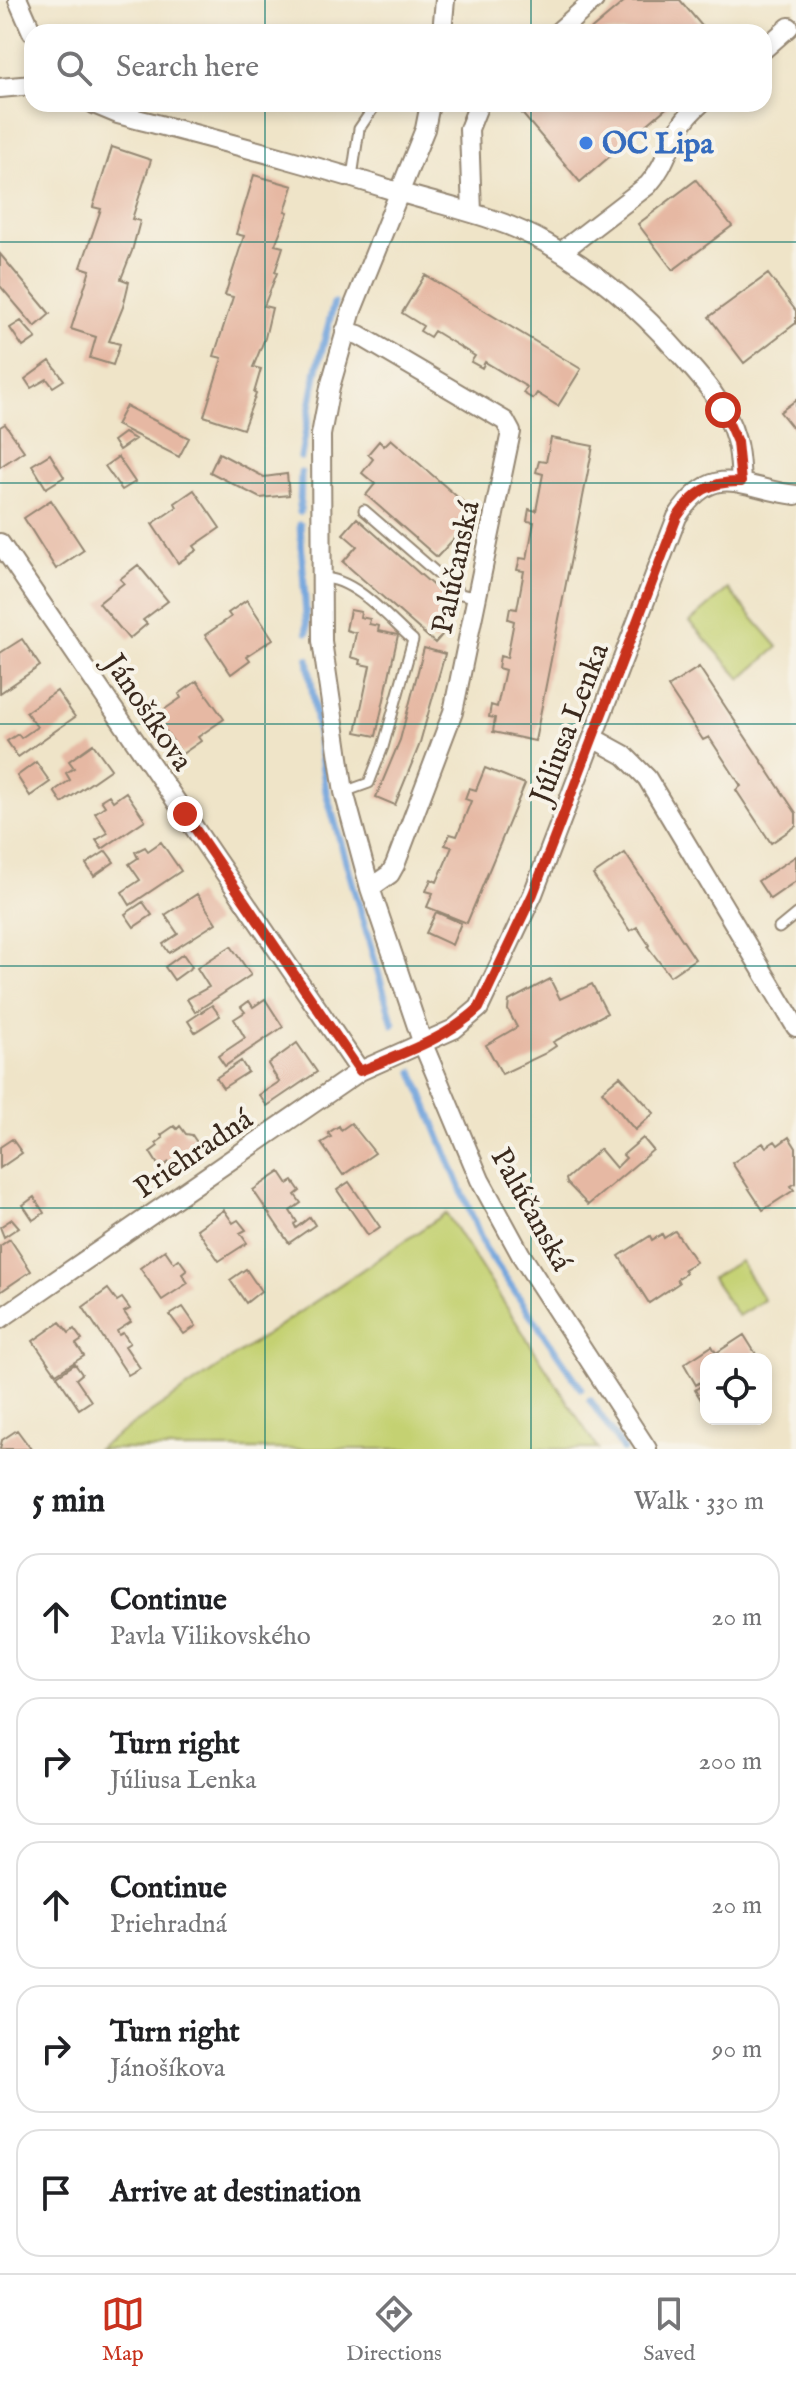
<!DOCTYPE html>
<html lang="en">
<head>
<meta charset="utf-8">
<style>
  :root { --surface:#fff; --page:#f2f2f2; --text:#202124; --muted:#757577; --line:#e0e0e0; --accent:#c8321e }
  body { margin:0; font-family:"IM FELL English",serif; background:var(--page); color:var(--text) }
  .controls { position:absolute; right:24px; bottom:24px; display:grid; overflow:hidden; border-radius:16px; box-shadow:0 4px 12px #0003 }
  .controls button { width:72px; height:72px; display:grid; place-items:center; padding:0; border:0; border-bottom:2px solid var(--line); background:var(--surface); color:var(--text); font:40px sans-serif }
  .stop { position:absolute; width:24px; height:24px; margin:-18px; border:6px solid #c8321e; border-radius:50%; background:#fff }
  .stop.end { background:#c8321e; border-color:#fff; box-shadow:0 2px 8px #0008 }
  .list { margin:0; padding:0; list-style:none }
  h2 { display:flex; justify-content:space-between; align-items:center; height:104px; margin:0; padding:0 32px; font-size:34px }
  h2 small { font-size:26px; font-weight:400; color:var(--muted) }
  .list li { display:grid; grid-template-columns:52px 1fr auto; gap:24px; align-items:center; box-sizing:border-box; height:128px; margin:0 16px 16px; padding:0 16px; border:2px solid var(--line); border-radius:24px }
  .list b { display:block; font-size:30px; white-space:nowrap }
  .list p { margin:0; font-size:26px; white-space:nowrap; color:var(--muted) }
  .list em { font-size:26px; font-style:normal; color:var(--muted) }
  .icon { flex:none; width:44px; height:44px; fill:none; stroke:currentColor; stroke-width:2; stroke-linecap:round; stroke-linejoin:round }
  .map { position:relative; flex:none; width:796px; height:1449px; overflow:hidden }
  .search { position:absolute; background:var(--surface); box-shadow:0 4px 12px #0003; left:24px; right:24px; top:24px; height:88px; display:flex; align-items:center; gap:20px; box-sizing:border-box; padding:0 28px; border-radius:24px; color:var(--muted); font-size:30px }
  .sheet { height:824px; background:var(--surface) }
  nav { display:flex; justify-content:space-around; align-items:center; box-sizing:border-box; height:112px; border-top:2px solid var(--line); background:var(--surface); font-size:22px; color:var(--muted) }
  nav a { display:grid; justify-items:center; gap:4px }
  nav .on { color:var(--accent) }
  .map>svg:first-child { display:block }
  .green { fill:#c4d172; stroke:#807e48; stroke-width:2 }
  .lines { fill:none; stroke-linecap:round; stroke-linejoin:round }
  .stream { stroke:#70a3dc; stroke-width:7 }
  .building { fill:#e6b8a3 }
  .service-casing { stroke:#958773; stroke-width:13 }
  .minor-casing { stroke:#958773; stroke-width:22 }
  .service { stroke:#fff; stroke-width:9 }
  .minor { stroke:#fff; stroke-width:18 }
  .route { stroke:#c8321e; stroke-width:10 }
  .grid { fill:none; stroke:#0f766e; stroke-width:2; stroke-opacity:0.55 }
  .shop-dot { fill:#3f7fe0; stroke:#f7f3e8; stroke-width:3 }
  .labels { text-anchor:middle; stroke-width:8; stroke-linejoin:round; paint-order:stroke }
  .shop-label { font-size:30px; font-weight:bold; fill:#366cbe; stroke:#f7f3e8; text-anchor:start }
  .street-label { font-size:30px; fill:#3b2a1e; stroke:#f7f3e8 }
</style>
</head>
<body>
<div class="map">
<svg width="796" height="1449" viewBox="0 0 796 1449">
  <rect width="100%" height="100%" fill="#f7f3e8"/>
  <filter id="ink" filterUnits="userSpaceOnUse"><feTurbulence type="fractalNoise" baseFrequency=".0125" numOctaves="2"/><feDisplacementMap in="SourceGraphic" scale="16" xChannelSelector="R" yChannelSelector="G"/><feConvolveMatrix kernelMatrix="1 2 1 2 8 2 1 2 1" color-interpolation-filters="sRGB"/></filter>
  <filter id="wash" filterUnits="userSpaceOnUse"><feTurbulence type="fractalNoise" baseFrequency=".006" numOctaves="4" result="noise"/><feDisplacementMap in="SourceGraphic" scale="32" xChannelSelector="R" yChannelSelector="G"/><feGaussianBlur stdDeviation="1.8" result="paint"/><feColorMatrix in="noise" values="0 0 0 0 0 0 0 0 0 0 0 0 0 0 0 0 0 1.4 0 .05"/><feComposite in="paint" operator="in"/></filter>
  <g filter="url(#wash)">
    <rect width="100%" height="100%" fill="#efe4c8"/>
    <path class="green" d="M728 589 778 647 741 679 690 622Z
      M446 1213 598 1449H97Z
      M740 1261 764 1300 738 1316 712 1278Z"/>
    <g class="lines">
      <path class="stream" d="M301 457 317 369 334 303
        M300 512 301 473
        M300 525 307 632
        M308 659 326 792 393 1024
        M413 1072 485 1248 581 1388
        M590 1400 623 1449"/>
    </g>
    <g id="blocks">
      <path class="building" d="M626 0H680L707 32H588Z
        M514 104H671L580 182Z
        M112 147 151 160 132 219 140 221 132 251 121 279 129 282 123 307 109 341 120 344 113 365 90 358 96 337 71 329 90 270 81 267 101 209 93 207Z
        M254 175 293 186 285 211 288 212 275 245 283 247 275 272 277 273 264 306 272 308 265 338 253 367 261 369 254 393 256 394 243 429 204 416 222 358 214 356 233 297 225 295 244 236 236 234Z
        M696 180 732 226 673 270 638 224Z
        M0 254 50 314 35 327 0 286Z
        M768 274 796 311V323L744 363 709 317Z
        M425 275 581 369 558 406 537 393 533 399 523 393 527 387 485 362 482 368 471 362 475 356 434 331 430 337 420 331 423 326 402 313Z
        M21 321 36 338 23 347 10 328Z
        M50 361 64 380 53 387 47 379 31 388 25 379Z
        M796 400V432L780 412Z
        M126 406 189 438 179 457 116 425Z
        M5 424 24 451 0 467V427Z
        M124 433 135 439 119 450 113 441Z
        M551 438 593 446 535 741 493 732 495 718 489 717 491 705 497 707 505 670 498 668 500 656 507 658 514 621 508 619 510 608 517 609 524 571 517 570 520 558 527 559 534 522 527 521 529 509 536 511 543 474 536 472 539 461 546 462Z
        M391 439 477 514 437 557 366 495 375 484 362 473 373 459 368 454 379 441 384 446Z
        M219 453 264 477 287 474 289 495 260 498 210 472Z
        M50 454 64 477 46 488 32 465Z
        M118 457 135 482 122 490 105 466Z
        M194 490 220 528 194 546 197 550 178 563 152 524 177 507 175 503Z
        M51 500 84 550 56 569 24 518Z
        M357 518 455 605 442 621 449 627 435 643 343 562 357 546 343 534Z
        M138 565 168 601 143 620 147 624 129 639 99 603 124 583 120 579Z
        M247 600 273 639 247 656 250 660 231 674 205 635 231 617 228 613Z
        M350 610 361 612 360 617 370 619 369 624 379 626 378 631 398 635 376 736 356 732 370 666 360 664 361 660 351 657 356 633 346 630Z
        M22 639 40 666 0 693V653Z
        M424 648 445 654 419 746 395 805 376 797 400 740Z
        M699 667 796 813V826L771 843 736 790 741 786 709 737 703 740 668 687Z
        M197 681 224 719 198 737 201 741 182 754 155 716 181 698 179 694Z
        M57 691 75 717 18 757 7 741 18 734 21 738 37 727 26 712Z
        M93 744 111 769 62 803 54 791 70 780 66 773 74 768 69 761Z
        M36 762 50 782 30 796 17 776Z
        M485 768 525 784 467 923 427 907 433 893 426 891 431 879 437 882 452 847 445 845 450 834 457 836 471 801 465 799 469 788 476 790Z
        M126 792 145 820 102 849 96 840 108 833 95 813 105 806 101 800 109 795 113 801Z
        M161 842 181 871 130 905 122 892 140 880 129 864 138 858 135 852 145 847 148 851Z
        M106 851 114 862 94 876 86 864Z
        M625 853 695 959 670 976 648 947 649 945 637 927 630 931 593 875Z
        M796 856V881L770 899 758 881Z
        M197 894 216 923 169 953 163 944 178 934 165 915Z
        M143 902 152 915 134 927 125 914Z
        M436 912 461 923 452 945 426 933Z
        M231 946 251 975 195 1012 187 999 209 987 197 968Z
        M183 954 192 967 174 980 165 967Z
        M550 979 560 999 592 984 607 1013 553 1042 556 1046 544 1054 502 1074 486 1045 517 1027 508 1010 509 1001Z
        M265 999 283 1027 225 1066 218 1056 245 1038 234 1019 245 1012 241 1007 249 1001 253 1007Z
        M212 1005 220 1016 195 1032 188 1021Z
        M297 1043 317 1072 267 1106 259 1095 279 1082 268 1064Z
        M241 1061 248 1072 223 1088 216 1078Z
        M620 1076 654 1113 635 1130 602 1091Z
        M351 1123 375 1153 343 1175 321 1143 331 1137 328 1133 339 1126 341 1130Z
        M174 1126 177 1129 180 1126 186 1134 192 1135 200 1147 172 1166 169 1162 160 1168 150 1152 158 1146 156 1143 163 1138 161 1135Z
        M789 1137 796 1148V1183L791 1186 794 1190 763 1210 732 1163 763 1143 766 1147 775 1141 778 1145Z
        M643 1138 653 1150 588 1205 567 1183 566 1179 600 1149 616 1168 626 1158 623 1155Z
        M12 1139 22 1153 0 1168V1147Z
        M280 1172 288 1184 293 1181 300 1191 295 1195 301 1203 290 1211 297 1222 294 1224 296 1228 310 1217 315 1225 289 1243 253 1190Z
        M349 1182 380 1227 368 1235 337 1190Z
        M34 1197 44 1213 33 1220 23 1205Z
        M224 1210 233 1223 238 1220 246 1230 240 1233 247 1243 219 1261 197 1229Z
        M12 1219 19 1227 4 1237 0 1227Z
        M675 1231 696 1262 684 1269 686 1273 677 1279 679 1283 649 1303 619 1256 650 1236 652 1240 662 1234 664 1238Z
        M10 1239 31 1271 0 1292V1246Z
        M165 1250 174 1263 179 1259 187 1270 182 1274 188 1283 162 1300 140 1268Z
        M246 1269 261 1291 246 1303 230 1280Z
        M108 1289 117 1301 122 1298 130 1309 124 1312 131 1322 117 1331 119 1335 123 1333 130 1343 125 1346 140 1368 128 1375 83 1307Z
        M183 1307 196 1326 184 1334 170 1315Z
        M60 1322 69 1333 74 1329 82 1340 76 1344 84 1356 56 1374 33 1341Z
        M744 1335 759 1359H706V1397L701 1400 695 1390 702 1385 700 1382 696 1385 684 1364 712 1346 716 1353Z
        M75 1364 82 1374 76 1379 91 1401 79 1409 57 1376Z
        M17 1430 31 1449H0L2 1440Z"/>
    </g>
  </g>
  <g filter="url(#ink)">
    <use href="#blocks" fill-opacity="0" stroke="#958773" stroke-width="2"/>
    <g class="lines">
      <defs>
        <path id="service" d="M352 177 359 129 376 104
          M364 510 461 594 477 598
          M322 578C355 578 388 618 413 640L383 747 369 783 344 792
          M779 928 796 914"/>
        <path id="minor" d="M18 0 32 32
          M442 32 445 0
          M558 32 594 0
          M764 49 789 27
          M0 88 32 85
          M94 104 118 114C212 139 305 162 398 192 448 207 500 217 546 243 595 271 639 308 676 350 700 376 727 405 736 440 740 453 740 468 741 482
          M430 104 425 129 352 310 330 387 321 435 322 641 344 792 370 888 423 1044 480 1180 521 1255 647 1449
          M472 213 469 129 479 104
          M561 252 648 185C672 158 669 130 700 104
          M345 331 359 335 505 421 511 432 453 712 395 865 390 874 370 888
          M0 543 360 1071
          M593 738 624 755 647 778 796 1027
          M0 1319 360 1071 454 1029 479 1008 533 894 677 517C715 458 742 489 796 495"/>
      </defs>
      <use href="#service" class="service-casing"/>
      <use href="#minor" class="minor-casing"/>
      <use href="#service" class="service"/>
      <use href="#minor" class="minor"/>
    </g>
  </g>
  <g class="lines" filter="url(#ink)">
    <path class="route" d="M185 814 360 1071C401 1054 446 1039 479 1008L533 894 677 517C694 492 710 481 741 482L737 442 723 410"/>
  </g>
  <path class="grid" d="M265 0V32M531 0V32M265 104V1449M531 104V1449M0 242H796M0 483H796M0 724H796M0 966H796M0 1208H796"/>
  <circle class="shop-dot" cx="586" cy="143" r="8"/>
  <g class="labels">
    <g class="shop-label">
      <text x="602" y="153">OC Lipa</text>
    </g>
    <g class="street-label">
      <text transform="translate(455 567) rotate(-78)" y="10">Palúčanská</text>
      <text transform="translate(149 712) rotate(56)" y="10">Jánošíkova</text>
      <text transform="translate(569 723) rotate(-69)" y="10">Júliusa Lenka</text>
      <text transform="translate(193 1153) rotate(-34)" y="10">Priehradná</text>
      <text transform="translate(532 1209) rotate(61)" y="10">Palúčanská</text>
    </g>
  </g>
</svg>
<div class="controls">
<button><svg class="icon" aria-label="locate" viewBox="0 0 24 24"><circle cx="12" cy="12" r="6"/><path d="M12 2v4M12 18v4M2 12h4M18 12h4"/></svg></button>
</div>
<div class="stop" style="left:723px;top:410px"></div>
<div class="stop end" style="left:185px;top:814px"></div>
<div class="search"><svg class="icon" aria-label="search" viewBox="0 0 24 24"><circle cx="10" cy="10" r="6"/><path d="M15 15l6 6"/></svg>Search here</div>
</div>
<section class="sheet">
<h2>5 min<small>Walk · 330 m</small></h2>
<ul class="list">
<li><svg class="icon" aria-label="ahead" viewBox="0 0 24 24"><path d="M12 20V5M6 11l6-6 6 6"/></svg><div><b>Continue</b><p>Pavla Vilikovského</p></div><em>20 m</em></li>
<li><svg class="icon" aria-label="right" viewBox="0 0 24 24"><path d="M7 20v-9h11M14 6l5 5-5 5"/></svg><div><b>Turn right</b><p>Júliusa Lenka</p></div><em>200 m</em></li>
<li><svg class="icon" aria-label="ahead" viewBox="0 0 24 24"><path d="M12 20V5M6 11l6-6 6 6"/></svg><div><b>Continue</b><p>Priehradná</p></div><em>20 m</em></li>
<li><svg class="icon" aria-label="right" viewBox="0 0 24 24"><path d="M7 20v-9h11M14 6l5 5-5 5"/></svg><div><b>Turn right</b><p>Jánošíkova</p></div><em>90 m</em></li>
<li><svg class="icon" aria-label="arrive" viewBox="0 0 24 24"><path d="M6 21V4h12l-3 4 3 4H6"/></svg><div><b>Arrive at destination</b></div></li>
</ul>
</section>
<nav>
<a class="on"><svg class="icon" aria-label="map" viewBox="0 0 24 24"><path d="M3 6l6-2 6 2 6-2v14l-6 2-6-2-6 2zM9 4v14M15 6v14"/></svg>Map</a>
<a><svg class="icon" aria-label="directions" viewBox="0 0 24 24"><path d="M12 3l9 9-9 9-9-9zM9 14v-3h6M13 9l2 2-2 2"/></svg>Directions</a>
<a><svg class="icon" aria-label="saved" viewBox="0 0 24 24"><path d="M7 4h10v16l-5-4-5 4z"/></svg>Saved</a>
</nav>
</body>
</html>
